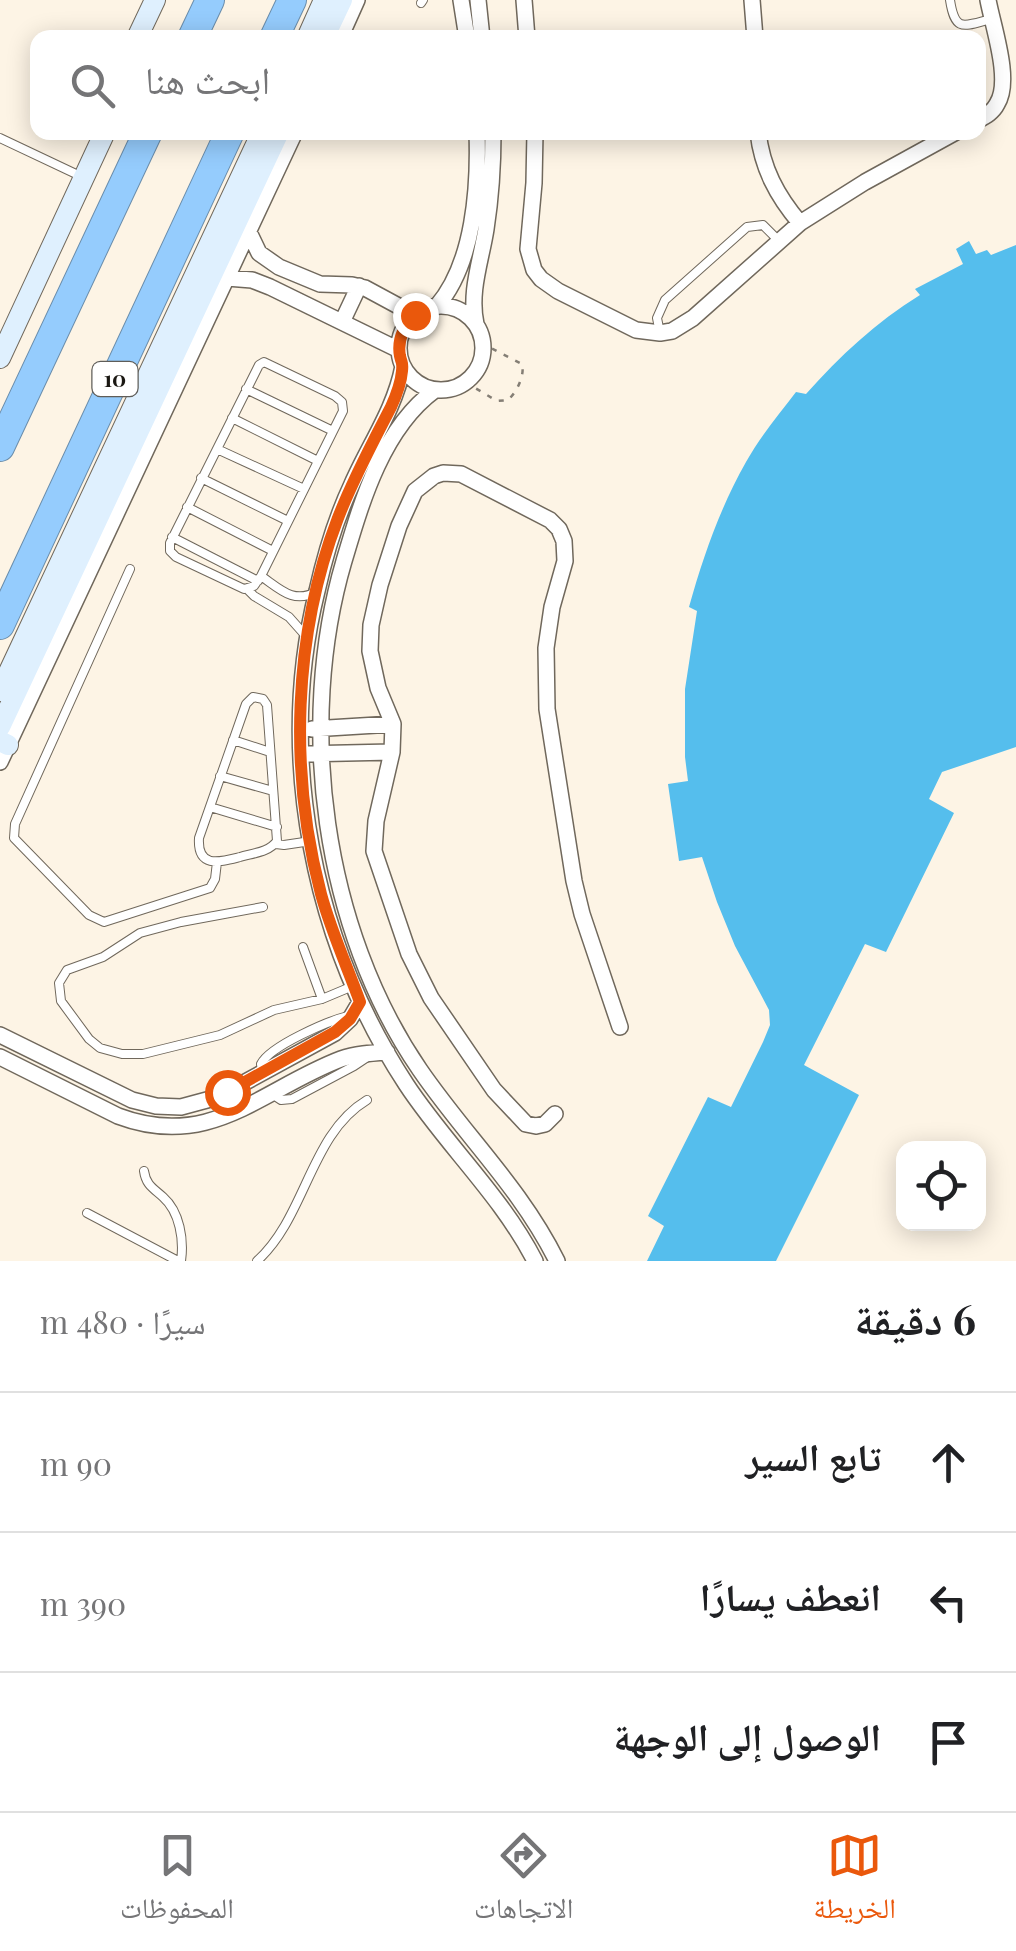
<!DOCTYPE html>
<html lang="ar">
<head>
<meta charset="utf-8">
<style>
  :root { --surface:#fff; --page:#f6f6f6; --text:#202124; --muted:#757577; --line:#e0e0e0; --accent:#ea580c }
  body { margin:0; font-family:"Playfair Display","Noto Naskh Arabic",serif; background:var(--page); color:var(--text); direction:rtl }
  .controls { position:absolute; right:30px; bottom:30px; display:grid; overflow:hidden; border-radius:20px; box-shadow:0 5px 25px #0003 }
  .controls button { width:90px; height:90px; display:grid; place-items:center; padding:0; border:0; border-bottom:2px solid var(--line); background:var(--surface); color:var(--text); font:50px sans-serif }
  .stop { position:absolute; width:30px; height:30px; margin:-22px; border:8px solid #ea580c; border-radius:50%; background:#fff }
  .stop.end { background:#ea580c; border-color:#fff; box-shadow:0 2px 10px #0008 }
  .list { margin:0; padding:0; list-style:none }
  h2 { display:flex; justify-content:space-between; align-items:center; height:130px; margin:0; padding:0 40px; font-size:42px }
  h2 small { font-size:32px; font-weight:400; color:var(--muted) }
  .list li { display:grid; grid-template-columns:65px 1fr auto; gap:30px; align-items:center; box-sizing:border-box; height:140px; padding:0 40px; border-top:2px solid var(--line) }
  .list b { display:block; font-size:38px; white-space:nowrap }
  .list em { font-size:32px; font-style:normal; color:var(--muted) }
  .icon { flex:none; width:55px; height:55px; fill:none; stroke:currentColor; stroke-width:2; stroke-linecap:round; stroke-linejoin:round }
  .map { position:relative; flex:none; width:1016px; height:1261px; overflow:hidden; direction:ltr }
  .search { position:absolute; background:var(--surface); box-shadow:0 5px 25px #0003; left:30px; right:30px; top:30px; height:110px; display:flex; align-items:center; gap:25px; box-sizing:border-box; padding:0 35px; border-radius:20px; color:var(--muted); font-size:38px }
  .sheet { height:550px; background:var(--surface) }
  nav { display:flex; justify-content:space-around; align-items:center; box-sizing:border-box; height:140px; border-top:2px solid var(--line); background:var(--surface); font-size:28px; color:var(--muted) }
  nav a { display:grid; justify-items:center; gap:5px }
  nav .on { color:var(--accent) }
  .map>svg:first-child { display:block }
  .water { fill:#55beed }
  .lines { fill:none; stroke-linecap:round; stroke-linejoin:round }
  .lane-casing { stroke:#70685c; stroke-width:10 }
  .street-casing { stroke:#70685c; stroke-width:18 }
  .secondary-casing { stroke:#70685c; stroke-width:22 }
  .highway-casing { stroke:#6a8dab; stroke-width:30 }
  .path { stroke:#847e75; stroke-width:2.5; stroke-dasharray:5 8; stroke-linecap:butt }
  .lane { stroke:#fff; stroke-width:8 }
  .street { stroke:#fff; stroke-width:15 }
  .secondary { stroke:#dff0fe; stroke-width:20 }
  .highway { stroke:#95ccfd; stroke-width:28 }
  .route { stroke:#ea580c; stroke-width:12 }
  .labels { text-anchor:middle; stroke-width:8; stroke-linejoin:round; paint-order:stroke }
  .shield { fill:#fff; stroke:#5f5d59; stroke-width:2.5 }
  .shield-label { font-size:22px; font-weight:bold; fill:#1a1712 }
</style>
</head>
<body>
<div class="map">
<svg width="1016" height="1261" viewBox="0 0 1016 1261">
  <rect width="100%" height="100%" fill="#fdf4e5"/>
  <path class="water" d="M969 241 976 254 987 250 991 255 1016 245V747L942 772 929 799 954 813 886 952 865 944 804 1065 859 1095 776 1261H647L664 1226 648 1216 708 1097 731 1107 763 1042 770 1025 769 1010 735 946 717 902 702 857 679 861 668 784 688 781 685 757V689L697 611 689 607C703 557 720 508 746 462 760 437 779 414 796 392L806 394C840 356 876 322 920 295L915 289 963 264 956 249Z"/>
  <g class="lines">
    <defs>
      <path id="lane" d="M950 0C955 33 964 26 991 19
        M421 3 423 0
        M0 138 74 173
        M660 333 657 318 665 300 747 227 763 225 779 241
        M264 362 335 396 342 402 343 411 261 576 254 586 244 589 176 557 170 551V543L259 365Z
        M246 389 333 431
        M232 418 318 461
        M217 449 304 489
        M201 478 288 521
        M187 507 273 551
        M172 537 258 581
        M130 569 15 824 14 838 89 915 104 922 210 888 215 879 217 862
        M261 576C280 589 293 604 316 592
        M247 589 254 596 289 617 305 635
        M253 697 263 699 267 705 277 841C269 852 254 853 240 857 220 862 197 869 199 838L246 704Z
        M233 740 270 752
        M220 776 273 791
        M210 807 277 827
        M276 844 284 845 311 841
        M263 907 181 922 140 933 103 957 67 970 59 983 61 1001 89 1039 100 1048 122 1054H143L220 1035 274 1010 322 999 353 986
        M303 947 322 999
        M262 1072 261 1064C270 1046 328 1021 348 1016
        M272 1094 281 1100 292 1099 354 1066 369 1056
        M144 1171C146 1185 153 1188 163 1197 180 1212 184 1240 181 1261
        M87 1213 178 1261
        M257 1261C306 1217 310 1134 367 1100"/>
      <path id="street" d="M461 0 467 38
        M478 0 482 38
        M524 0 527 38
        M752 0 755 38
        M340 38 357 0
        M978 120C986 116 993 112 997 104 1012 81 993 27 988 0
        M535 132 534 183 528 249 534 270 541 279 558 291 636 330 660 333 672 331 693 318 800 223 865 182 956 132
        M758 132C762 168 777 196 800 223
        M249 232 259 253 279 267 320 284 352 285 365 288 415 315
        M227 278 252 280 270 287 399 350
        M437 306C474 263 479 187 477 132
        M399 348a42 42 0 1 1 84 0a42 42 0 1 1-84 0Z
        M342 322 359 286
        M476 324C469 292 481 261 486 229 491 197 493 165 493 132
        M403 366C395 409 369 445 352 484 336 518 325 555 317 591 276 757 313 942 406 1084 446 1145 501 1195 535 1261
        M435 390C383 428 362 500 344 561 296 724 323 929 420 1070 466 1137 520 1187 557 1261
        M312 729 393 724
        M392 752 376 821 374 851 409 954 431 998 494 1090 526 1124 536 1126 545 1124 555 1114
        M301 754 392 752 393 724 378 688 370 651 371 625 380 585 399 526 415 491 434 476 443 473 461 474 550 520 559 529 564 541 565 561 552 607 546 648 547 709 574 881 582 914 620 1027
        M0 762 295 132
        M0 1035 132 1100 156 1106 181 1107 218 1097 335 1033 350 1019 360 1002
        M0 1057 118 1116C211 1151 262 1089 341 1059 355 1054 371 1053 387 1052"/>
      <path id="secondary" d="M137 38 155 0
        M307 38 324 0
        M324 38 342 0
        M0 358 105 132
        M0 691 262 132
        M0 727 279 132
        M0 741 8 745"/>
      <path id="highway" d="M192 38 210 0
        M274 38 292 0
        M0 447 148 132
        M0 625 230 132"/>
    </defs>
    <use href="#lane" class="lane-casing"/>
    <use href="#street" class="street-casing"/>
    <use href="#secondary" class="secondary-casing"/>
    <use href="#highway" class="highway-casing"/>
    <path class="path" d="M465 382 497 401 508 400C517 392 525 375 522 364L483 344"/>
    <use href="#lane" class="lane"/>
    <use href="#street" class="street"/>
    <use href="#secondary" class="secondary"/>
    <use href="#highway" class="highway"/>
  </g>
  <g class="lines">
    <path class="route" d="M227 1092 335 1032 350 1019 360 1002C347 966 331 931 321 894 289 773 293 635 338 518 353 479 372 444 391 407 396 396 401 383 402 371 403 362 402 365 400 356 397 340 403 327 415 315"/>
  </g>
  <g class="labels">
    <rect class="shield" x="92.5" y="362" width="45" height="34" rx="8"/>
    <g class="shield-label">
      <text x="115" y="387">10</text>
    </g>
  </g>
</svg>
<div class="controls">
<button><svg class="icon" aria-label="locate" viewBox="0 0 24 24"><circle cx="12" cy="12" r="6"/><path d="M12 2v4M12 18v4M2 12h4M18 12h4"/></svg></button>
</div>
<div class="stop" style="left:227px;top:1092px"></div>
<div class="stop end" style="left:415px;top:315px"></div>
<div class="search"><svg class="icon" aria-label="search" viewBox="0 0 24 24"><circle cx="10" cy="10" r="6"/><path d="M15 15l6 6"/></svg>ابحث هنا</div>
</div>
<section class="sheet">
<h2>6 دقيقة<small>سيرًا · 480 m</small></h2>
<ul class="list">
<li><svg class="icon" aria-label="ahead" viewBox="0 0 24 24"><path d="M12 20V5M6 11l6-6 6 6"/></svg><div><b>تابع السير</b></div><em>90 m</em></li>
<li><svg class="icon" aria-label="left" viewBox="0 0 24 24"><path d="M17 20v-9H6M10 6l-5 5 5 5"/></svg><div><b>انعطف يسارًا</b></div><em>390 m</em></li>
<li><svg class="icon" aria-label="arrive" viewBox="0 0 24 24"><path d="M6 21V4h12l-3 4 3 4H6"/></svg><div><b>الوصول إلى الوجهة</b></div></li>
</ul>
</section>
<nav>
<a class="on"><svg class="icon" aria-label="map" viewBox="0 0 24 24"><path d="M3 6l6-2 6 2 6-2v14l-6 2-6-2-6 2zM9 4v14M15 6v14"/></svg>الخريطة</a>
<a><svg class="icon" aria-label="directions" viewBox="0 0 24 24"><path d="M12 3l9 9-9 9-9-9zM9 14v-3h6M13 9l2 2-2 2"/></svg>الاتجاهات</a>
<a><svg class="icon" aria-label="saved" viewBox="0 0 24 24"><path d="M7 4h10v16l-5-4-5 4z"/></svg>المحفوظات</a>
</nav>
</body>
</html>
